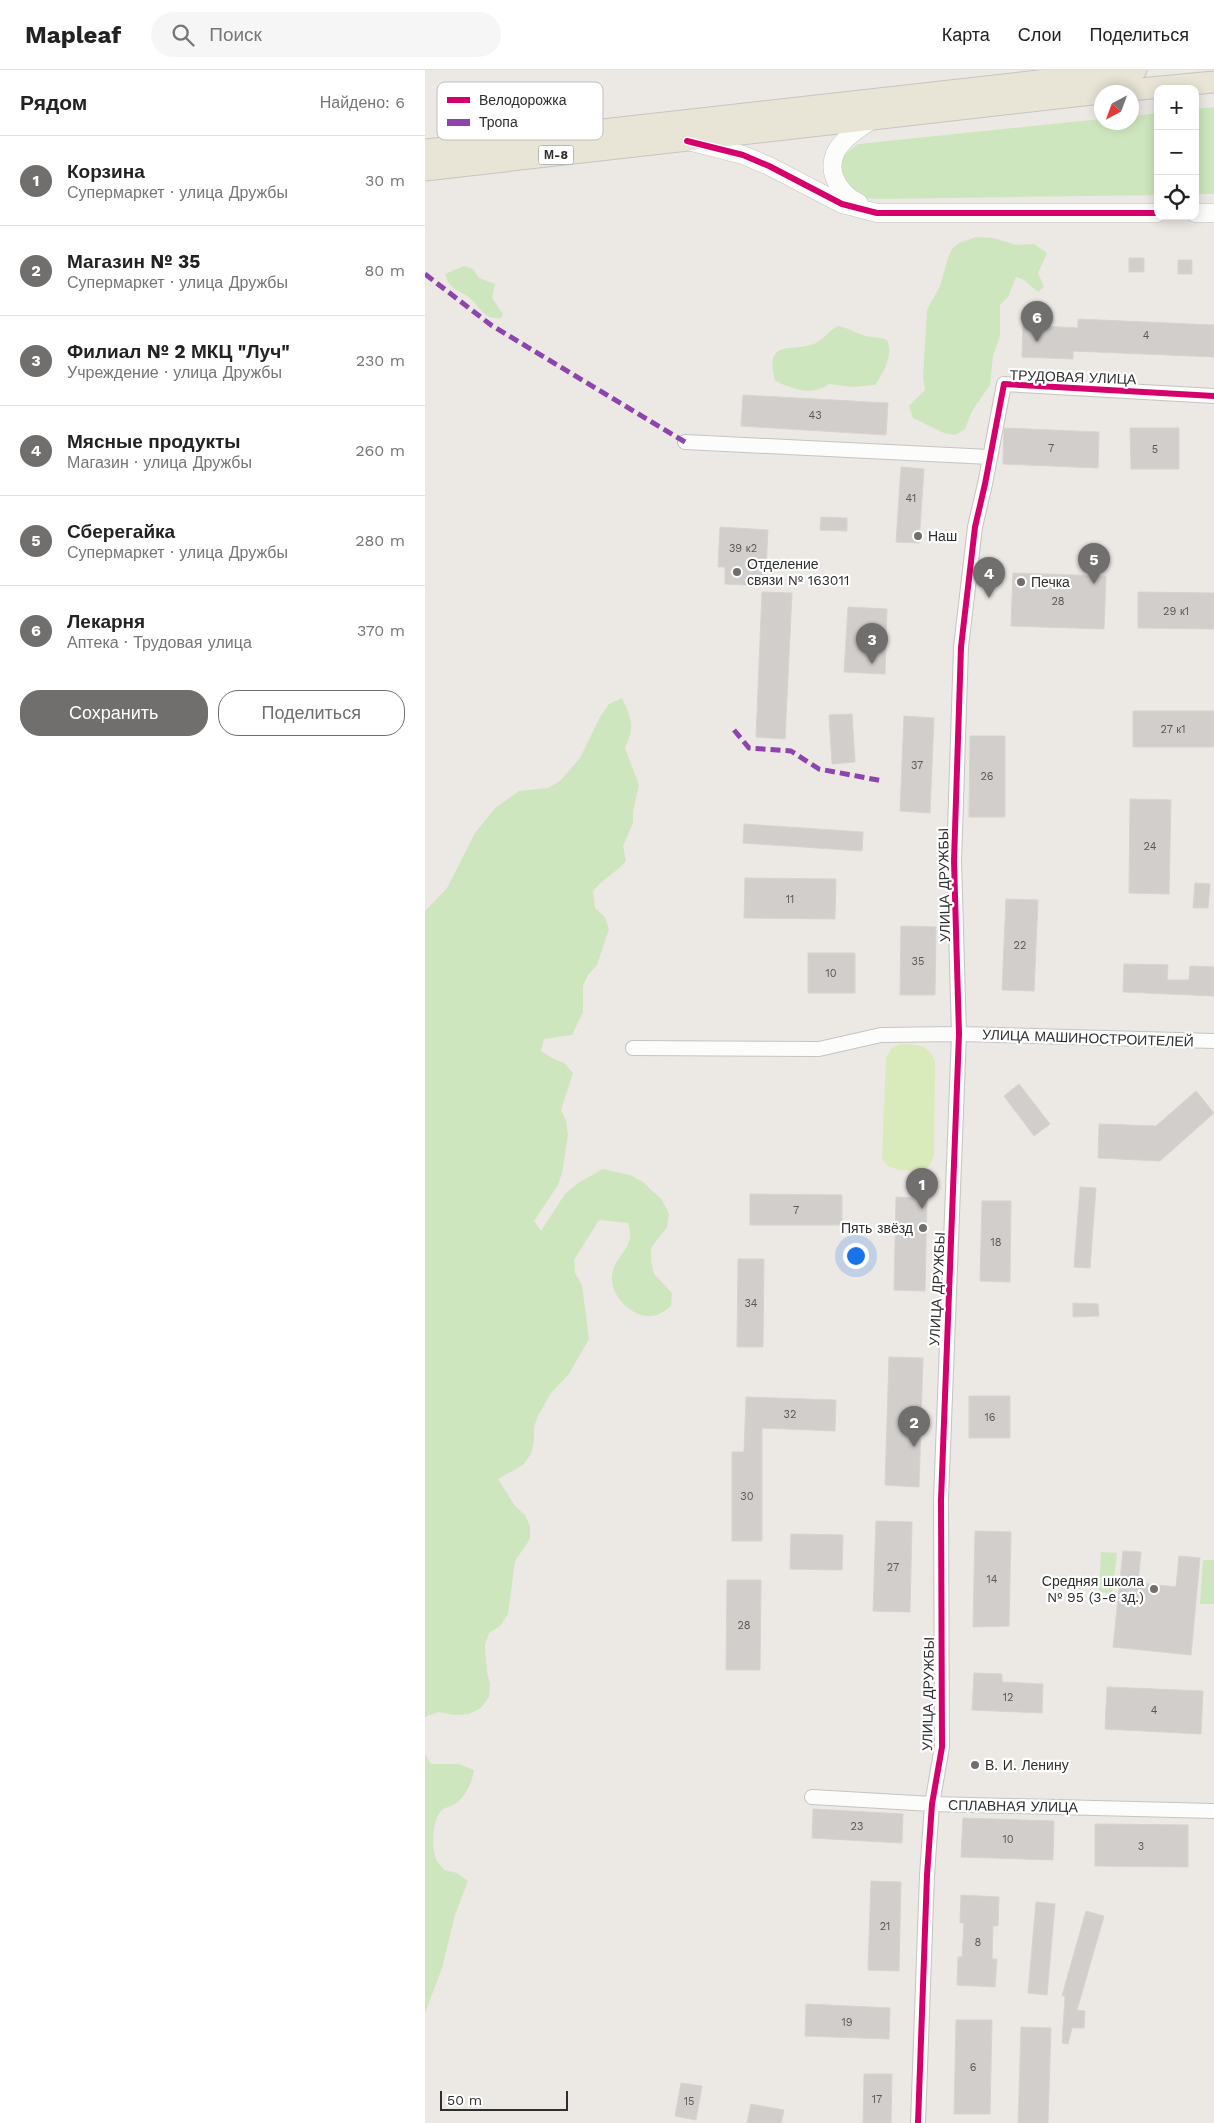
<!DOCTYPE html>
<html lang="ru">
<head>
<meta charset="utf-8">
<style>
  :root { --surface:#fff; --page:#f6f6f6; --text:#222; --muted:#767676; --line:#e0e0e0; --accent:#706f6e }
  body { margin:0; font-family:"Work Sans",sans-serif; background:var(--page); color:var(--text) }
  .controls { position:absolute; right:15px; top:15px; display:grid; overflow:hidden; border-radius:10px; box-shadow:0 2px 12px #0003 }
  .controls button { width:45px; height:45px; display:grid; place-items:center; padding:0; border:0; border-bottom:1px solid var(--line); background:var(--surface); color:var(--text); font:25px sans-serif }
  .compass { position:absolute; left:669px; top:15px; width:45px; height:45px; border-radius:50%; background:var(--surface); box-shadow:0 2px 12px #0003; rotate:221deg }
  .scale { position:absolute; left:15px; bottom:12px; width:128px; box-sizing:border-box; padding-left:5px; border:2px solid #2e2e2e; border-top:0; font-size:14px; line-height:18px; white-space:nowrap; color:#2e2e2e; -webkit-text-stroke:4px #fff; paint-order:stroke }
  .you { position:absolute; left:430px; top:1185px; width:18px; height:18px; margin:-12px; border:4px solid #fff; border-radius:50%; background:#1a73e8; box-shadow:0 0 0 8px #1a73e833 }
  .badge { display:grid; place-items:center; width:32px; height:32px; border-radius:50%; background:var(--accent); color:#fff; font-size:16px; font-weight:700 }
  .pin { position:absolute; translate:-50% -41px; filter:drop-shadow(0 1px 2px #0008) }
  .pin::after { content:''; position:absolute; top:26px; width:18px; height:15px; background:inherit; clip-path:polygon(0 0,100% 0,50% 100%) }
  .list { margin:0; padding:0; list-style:none }
  h2 { display:flex; justify-content:space-between; align-items:center; height:65px; margin:0; padding:0 20px; font-size:21px }
  h2 small { font-size:16px; font-weight:400; color:var(--muted) }
  .list li { display:grid; grid-template-columns:32px 1fr auto; gap:15px; align-items:center; box-sizing:border-box; height:90px; padding:0 20px; border-top:1px solid var(--line) }
  .list b { display:block; font-size:19px; white-space:nowrap }
  .list p { margin:0; font-size:16px; white-space:nowrap; color:var(--muted) }
  .list em { font-size:16px; font-style:normal; color:var(--muted) }
  .actions { display:flex; gap:10px; padding:15px 20px }
  .actions a { flex:1; padding:11px 0; border:1px solid var(--accent); border-radius:20px; text-align:center; font-size:18px; color:var(--accent) }
  .actions .main { background:var(--accent); color:#fff }
  .icon { flex:none; width:28px; height:28px; fill:none; stroke:currentColor; stroke-width:2; stroke-linecap:round; stroke-linejoin:round }
  .map { position:relative; flex:none; width:789px; height:2053px; overflow:hidden }
  header { display:flex; align-items:center; gap:30px; box-sizing:border-box; height:70px; padding:0 25px; background:var(--surface); border-bottom:1px solid var(--line) }
  header strong { font-size:24px }
  nav { display:flex; gap:28px; margin-inline-start:auto; font-size:18px }
  .search { width:350px; height:45px; background:var(--page); display:flex; align-items:center; gap:12px; box-sizing:border-box; padding:0 18px; border-radius:28px; color:var(--muted); font-size:19px }
  main { display:flex }
  aside { flex:1; background:var(--surface) }
  .map>svg:first-child { display:block }
  .green { fill:#cee6be }
  .pitch { fill:#d9eabb }
  .building { fill:#d1cecb; stroke:#d7d4d0 }
  .lines { fill:none; stroke-linecap:round; stroke-linejoin:round }
  .minor-casing { stroke:#c5c4c5; stroke-width:16 }
  .tertiary-casing { stroke:#c5c4c5; stroke-width:19 }
  .primary-casing { stroke:#c6c5c4; stroke-width:23 }
  .minor { stroke:#fcfcfb; stroke-width:14 }
  .tertiary { stroke:#fcfcfb; stroke-width:18 }
  .primary { stroke:#e8e4d6; stroke-width:21 }
  .quiet { stroke:#8e44ad; stroke-width:5; stroke-dasharray:10 5; stroke-linecap:butt }
  .cycleway-casing { stroke:#fff; stroke-width:9 }
  .cycleway { stroke:#d6006c; stroke-width:6 }
  .poi-dot { fill:#706f6e; stroke:#fff; stroke-width:2 }
  .labels { text-anchor:middle; stroke-width:4.5; stroke-linejoin:round; paint-order:stroke }
  .number-label { font-size:11px; fill:#585857 }
  .shield { fill:#fff; stroke:#6d6d6d; stroke-width:1 }
  .shield-label { font-size:12px; font-weight:bold; fill:#2e2e2e }
  .street-label { font-size:14px; fill:#2e2e2e; stroke:#fff }
  .poi-label { font-size:14px; fill:#2e2e2e; stroke:#fff; text-anchor:start }
  .key { fill:#fff; stroke:#c0c0c0; stroke-width:1 }
  .key-label { font-size:14px; fill:#2e2e2e }
</style>
</head>
<body>
<header>
<strong>Mapleaf</strong>
<div class="search"><svg class="icon" aria-label="search" viewBox="0 0 24 24"><circle cx="10" cy="10" r="6"/><path d="M15 15l6 6"/></svg>Поиск</div>
<nav><a>Карта</a><a>Слои</a><a>Поделиться</a></nav>
</header>
<main>
<aside>
<h2>Рядом<small>Найдено: 6</small></h2>
<ul class="list">
<li><span class="badge">1</span><div><b>Корзина</b><p>Супермаркет · улица Дружбы</p></div><em>30 m</em></li>
<li><span class="badge">2</span><div><b>Магазин № 35</b><p>Супермаркет · улица Дружбы</p></div><em>80 m</em></li>
<li><span class="badge">3</span><div><b>Филиал № 2 МКЦ &quot;Луч&quot;</b><p>Учреждение · улица Дружбы</p></div><em>230 m</em></li>
<li><span class="badge">4</span><div><b>Мясные продукты</b><p>Магазин · улица Дружбы</p></div><em>260 m</em></li>
<li><span class="badge">5</span><div><b>Сберегайка</b><p>Супермаркет · улица Дружбы</p></div><em>280 m</em></li>
<li><span class="badge">6</span><div><b>Лекарня</b><p>Аптека · Трудовая улица</p></div><em>370 m</em></li>
</ul>
<div class="actions"><a class="main">Сохранить</a><a>Поделиться</a></div>
</aside>
<div class="map">
<svg width="789" height="2053" viewBox="0 0 789 2053">
  <rect width="100%" height="100%" fill="#ece8e4"/>
  <path class="green" d="M789 37V124H770V39Z
    M733 43V125L451 129 433 127C417 105 405 92 433 74L676 49V52H706L707 46Z
    M551 167 568 168 592 175 609 174 622 183 613 203 619 217 613 222 599 210 591 207 583 227 575 235V266L568 286 565 315 547 341 540 359 530 365 519 363 488 348 484 336 500 320 498 308 502 240 515 216 523 188 527 179 534 173Z
    M39 196 48 199 54 208 70 214 67 228 78 244 77 248C58 250 57 239 45 228 35 220 24 220 20 204Z
    M413 256C425 258 435 266 446 267 453 268 456 267 462 270 469 285 458 303 450 315L427 317 404 314C385 327 369 319 350 311 339 266 367 284 391 273 400 268 404 260 413 256Z
    M197 628C207 649 210 657 200 678L214 715 208 741V753L198 776 201 791C191 802 178 809 168 821L170 838 180 847 184 859 172 895 163 905 158 916V942L147 965 119 969 116 981 127 988 139 993 148 1003 136 1040 141 1051 143 1065 137 1103 133 1115 109 1151 116 1161 140 1124 153 1113 178 1099 205 1105 218 1112 237 1130 244 1144 242 1157 226 1178V1191L229 1204 247 1223 246 1236C240 1241 232 1247 222 1246 204 1244 185 1224 187 1206 188 1190 202 1183 205 1168 206 1163 204 1157 203 1153L174 1150 149 1190 150 1203 157 1215 164 1269 144 1304 126 1323 113 1346 109 1357V1372L106 1384 98 1395 73 1409 90 1436 100 1445 105 1456V1469L90 1491 83 1544 75 1556 64 1563 60 1575 62 1602 65 1614 64 1627 56 1638 44 1644 29 1645 14 1642 0 1647V841L22 818 50 763 70 738 94 721 123 718 135 711 155 688 175 647 184 634Z
    M676 1482 692 1483 687 1523 674 1522Z
    M778 1490H789V1534H775Z
    M0 1684 6 1694H34L49 1700C47 1713 41 1726 30 1734 26 1737 19 1737 16 1741 7 1751 6 1779 12 1791 14 1794 17 1797 19 1800L32 1803 43 1811 30 1845 17 1898 0 1943Z"/>
  <path class="pitch" d="M475 974C494 975 501 973 510 991L509 1086 504 1096 495 1101 474 1100 463 1096 457 1088 461 988 466 979Z"/>
  <path class="building" d="M704 188H719V202H704Z
    M753 190H767V204H753Z
    M653 249 789 255V287L648 281V289L597 287 598 255 653 258Z
    M318 325 463 333 461 365 316 356Z
    M579 358 674 362 673 398 578 394Z
    M705 358H754V399H706Z
    M476 397 499 399 494 473 471 472Z
    M396 447 422 448V461L395 460Z
    M295 457 343 460 340 516 300 514V497H293Z
    M588 503 681 506 679 559 586 556Z
    M337 522 367 523 360 669 331 667Z
    M713 522 789 523V559L713 558Z
    M423 537 462 539 460 604 419 602Z
    M708 641H789V677H708Z
    M427 644 430 692 407 694 404 645Z
    M479 646 509 648 505 743 475 741Z
    M545 666H580V747H544Z
    M705 729 746 730 744 824 704 823Z
    M319 754 438 762 437 781 318 773Z
    M320 808 411 809 410 849 319 848Z
    M770 813 785 814 783 838H768Z
    M581 829 613 830 609 921 577 920Z
    M476 856 511 857 510 925H475Z
    M383 883H430V923H383Z
    M699 894 743 895 742 910H764L765 896 789 897V926L698 922Z
    M594 1014 625 1054 609 1066 579 1026Z
    M771 1021 789 1043 735 1091 673 1088 674 1054 731 1056Z
    M655 1117 671 1118 665 1198 649 1197Z
    M325 1124 417 1125V1155H325Z
    M471 1127 502 1128 500 1221 469 1220Z
    M557 1131H586L585 1212 555 1211Z
    M313 1189H339L338 1277H312Z
    M648 1233 673 1234 674 1246 648 1247Z
    M464 1287 498 1288 494 1417 460 1415Z
    M544 1326H585V1368H544Z
    M321 1327 411 1330 410 1361 337 1358V1471H307V1382H319Z
    M451 1451 487 1452 485 1542 448 1541Z
    M550 1461 586 1462 584 1556 548 1557Z
    M366 1464 418 1465 417 1500 365 1499Z
    M698 1481 716 1482 713 1513 751 1517 754 1486 775 1488 766 1585 688 1577Z
    M302 1510H336L335 1600H301Z
    M549 1603 577 1604V1612L618 1614 617 1643 547 1640Z
    M682 1617 778 1621 776 1664 680 1659Z
    M388 1739 478 1744 477 1773 387 1768Z
    M538 1748 629 1751 628 1790 536 1787Z
    M670 1754 763 1755V1797L670 1796Z
    M446 1811 476 1812 474 1901 443 1900Z
    M536 1825 574 1827 573 1856H568L567 1889H572L570 1917 532 1915 533 1887H537L539 1853H535Z
    M611 1832 630 1834 622 1925 603 1923Z
    M661 1841 679 1846 652 1940 660 1941 659 1958H647L643 1974 637 1973 640 1926H637Z
    M381 1934 465 1938 464 1969 380 1966Z
    M531 1950H567L565 2044H529Z
    M596 1957 626 1958 623 2053H593Z
    M439 2004H467L466 2053H438Z
    M256 2013 277 2016 271 2050 250 2046Z
    M326 2034 359 2040 356 2053H322Z"/>
  <g class="lines">
    <defs>
      <path id="minor" d="M260 372 565 387
        M208 978 394 979 456 965 534 964 789 971
        M387 1727 507 1734 789 1741
        M493 2053 502 1805 507 1734 517 1677 516 1430 534 964 529 791 536 577 550 457 560 414 579 314 789 326"/>
      <path id="tertiary" d="M267 72 318 85 344 96 417 134 452 143H733
        M434 133C410 121 397 94 418 72 425 64 437 57 446 50
        M770 143H789"/>
      <path id="primary" d="M684 22 789 12
        M0 80 711 0
        M0 100 676 23"/>
    </defs>
    <use href="#minor" class="minor-casing"/>
    <use href="#tertiary" class="tertiary-casing"/>
    <use href="#primary" class="primary-casing"/>
    <use href="#minor" class="minor"/>
    <use href="#tertiary" class="tertiary"/>
    <use href="#primary" class="primary"/>
    <path class="quiet" d="M0 204 66 255 260 372
      M309 660 324 678 366 681 394 699 458 711"/>
    <defs>
      <path id="cycleway" d="M262 71 318 85 344 96 417 134 452 143H733
        M493 2053 502 1805 507 1734 517 1677 516 1430 534 964 529 791 536 577 550 457 560 414 579 314 789 326"/>
    </defs>
    <use href="#cycleway" class="cycleway-casing"/>
    <use href="#cycleway" class="cycleway"/>
  </g>
  <g class="poi-dot">
    <circle cx="493" cy="466" r="5"/>
    <circle cx="312" cy="502" r="5"/>
    <circle cx="596" cy="512" r="5"/>
    <circle cx="498" cy="1158" r="5"/>
    <circle cx="729" cy="1519" r="5"/>
    <circle cx="550" cy="1695" r="5"/>
  </g>
  <g class="labels">
    <g class="number-label">
      <text x="721" y="269">4</text>
      <text x="390" y="349">43</text>
      <text x="626" y="382">7</text>
      <text x="730" y="383">5</text>
      <text x="486" y="432">41</text>
      <text x="318" y="482">39 к2</text>
      <text x="633" y="535">28</text>
      <text x="751" y="545">29 к1</text>
      <text x="748" y="663">27 к1</text>
      <text x="492" y="699">37</text>
      <text x="562" y="710">26</text>
      <text x="725" y="780">24</text>
      <text x="365" y="833">11</text>
      <text x="595" y="879">22</text>
      <text x="493" y="895">35</text>
      <text x="406" y="907">10</text>
      <text x="371" y="1144">7</text>
      <text x="571" y="1176">18</text>
      <text x="326" y="1237">34</text>
      <text x="365" y="1348">32</text>
      <text x="565" y="1351">16</text>
      <text x="322" y="1430">30</text>
      <text x="468" y="1501">27</text>
      <text x="567" y="1513">14</text>
      <text x="319" y="1559">28</text>
      <text x="583" y="1631">12</text>
      <text x="729" y="1644">4</text>
      <text x="432" y="1760">23</text>
      <text x="583" y="1773">10</text>
      <text x="716" y="1780">3</text>
      <text x="460" y="1860">21</text>
      <text x="553" y="1876">8</text>
      <text x="422" y="1956">19</text>
      <text x="548" y="2001">6</text>
      <text x="452" y="2033">17</text>
      <text x="264" y="2035">15</text>
    </g>
    <rect class="shield" x="113.5" y="75.5" width="35" height="19" rx="4"/>
    <g class="shield-label">
      <text x="131" y="89">М-8</text>
    </g>
    <g class="street-label">
      <text transform="translate(648 307) rotate(2)" y="5">ТРУДОВАЯ УЛИЦА</text>
      <text transform="translate(519 815) rotate(-91)" y="5">УЛИЦА ДРУЖБЫ</text>
      <text transform="translate(663 968) rotate(2)" y="5">УЛИЦА МАШИНОСТРОИТЕЛЕЙ</text>
      <text transform="translate(512 1219) rotate(-87)" y="5">УЛИЦА ДРУЖБЫ</text>
      <text transform="translate(503 1624) rotate(-89)" y="5">УЛИЦА ДРУЖБЫ</text>
      <text transform="translate(588 1736) rotate(1)" y="5">СПЛАВНАЯ УЛИЦА</text>
    </g>
    <g class="poi-label">
      <text x="503" y="471">Наш</text>
      <text x="322" y="499">Отделение<tspan x="322" dy="16">связи № 163011</tspan></text>
      <text x="606" y="517">Печка</text>
      <text x="488" y="1163" text-anchor="end">Пять звёзд</text>
      <text x="719" y="1516" text-anchor="end">Средняя школа<tspan x="719" dy="16">№ 95 (3-е зд.)</tspan></text>
      <text x="560" y="1700">В. И. Ленину</text>
    </g>
  </g>
  <rect x="12" y="12" width="166" height="58" rx="8" class="key"/>
  <rect x="22" y="27" width="23" height="6" fill="#d6006c"/>
  <rect x="22" y="49" width="23" height="7" fill="#8e44ad"/>
  <g class="key-label">
    <text x="54" y="35">Велодорожка</text>
    <text x="54" y="57">Тропа</text>
  </g>
</svg>
<div class="controls">
<button>+</button>
<button>−</button>
<button><svg class="icon" aria-label="locate" viewBox="0 0 24 24"><circle cx="12" cy="12" r="6"/><path d="M12 2v4M12 18v4M2 12h4M18 12h4"/></svg></button>
</div>
<svg class="compass" viewBox="-18 -18 36 36"><path d="M0-13l5 13h-10z" fill="#e53935"/><path d="M0 13l5-13h-10z" fill="#767676"/></svg>
<div class="scale">50 m</div>
<div class="you"></div>
<div class="pin badge" style="left:497px;top:1139px">1</div>
<div class="pin badge" style="left:489px;top:1377px">2</div>
<div class="pin badge" style="left:447px;top:594px">3</div>
<div class="pin badge" style="left:564px;top:528px">4</div>
<div class="pin badge" style="left:669px;top:514px">5</div>
<div class="pin badge" style="left:612px;top:272px">6</div>
</div>
</main>
</body>
</html>
